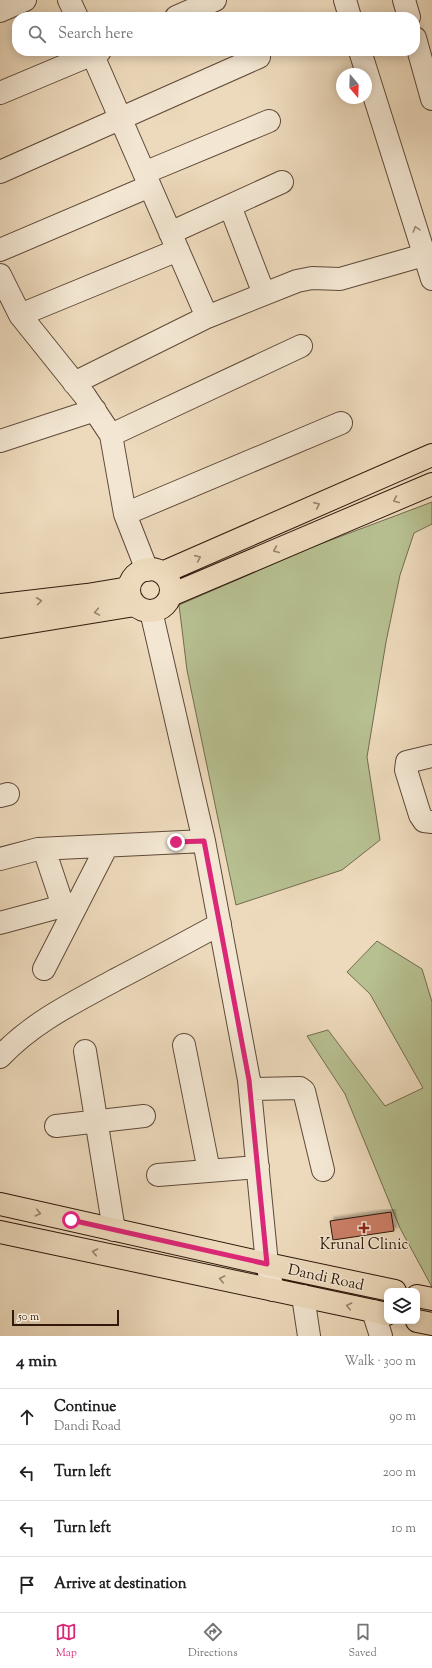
<!DOCTYPE html>
<html lang="en">
<head>
<meta charset="utf-8">
<style>
  :root { --surface:#fff; --page:#f2f2f2; --text:#202124; --muted:#757577; --line:#e0e0e0; --accent:#db2777 }
  body { margin:0; font-family:"Sorts Mill Goudy",serif; background:var(--page); color:var(--text) }
  .controls { position:absolute; right:12px; bottom:12px; display:grid; overflow:hidden; border-radius:8px; box-shadow:0 2px 10px #0003 }
  .controls button { width:36px; height:36px; display:grid; place-items:center; padding:0; border:0; border-bottom:1px solid var(--line); background:var(--surface); color:var(--text); font:20px sans-serif }
  .compass { position:absolute; left:336px; top:68px; width:36px; height:36px; border-radius:50%; background:var(--surface); box-shadow:0 2px 10px #0003; rotate:161deg }
  .scale { position:absolute; left:12px; bottom:10px; width:107px; box-sizing:border-box; padding-left:4px; border:2px solid #30190c; border-top:0; font-size:11px; line-height:14px; white-space:nowrap; color:#30190c; -webkit-text-stroke:3px #f3e7d3; paint-order:stroke }
  .stop { position:absolute; width:12px; height:12px; margin:-9px; border:3px solid #db2777; border-radius:50%; background:#fff }
  .stop.end { background:#db2777; border-color:#fff; box-shadow:0 1px 4px #0008 }
  .list { margin:0; padding:0; list-style:none }
  h2 { display:flex; justify-content:space-between; align-items:center; height:52px; margin:0; padding:0 16px; font-size:17px }
  h2 small { font-size:13px; font-weight:400; color:var(--muted) }
  .list li { display:grid; grid-template-columns:26px 1fr auto; gap:12px; align-items:center; box-sizing:border-box; height:56px; padding:0 16px; border-top:1px solid var(--line) }
  .list b { display:block; font-size:15px; white-space:nowrap }
  .list p { margin:0; font-size:13px; white-space:nowrap; color:var(--muted) }
  .list em { font-size:13px; font-style:normal; color:var(--muted) }
  .icon { flex:none; width:22px; height:22px; fill:none; stroke:currentColor; stroke-width:2; stroke-linecap:round; stroke-linejoin:round }
  .map { position:relative; flex:none; width:432px; height:1336px; overflow:hidden }
  .search { position:absolute; background:var(--surface); box-shadow:0 2px 10px #0003; left:12px; right:12px; top:12px; height:44px; display:flex; align-items:center; gap:10px; box-sizing:border-box; padding:0 14px; border-radius:16px; color:var(--muted); font-size:15px }
  .sheet { height:276px; background:var(--surface) }
  nav { display:flex; justify-content:space-around; align-items:center; box-sizing:border-box; height:56px; border-top:1px solid var(--line); background:var(--surface); font-size:11px; color:var(--muted) }
  nav a { display:grid; justify-items:center; gap:2px }
  nav .on { color:var(--accent) }
  .map>svg:first-child { display:block }
  .green { fill:#b7c091; stroke:#746c4e }
  .building { fill:#cd816a; stroke:#30190c; filter:url(#shadow) }
  .lines { fill:none; stroke-linecap:round; stroke-linejoin:round }
  .minor-casing { stroke:#5f4938; stroke-width:24 }
  .major-casing { stroke:#30190c; stroke-width:24 }
  .minor { stroke:#f3e7d3; stroke-width:22 }
  .major { stroke:#eddabc; stroke-width:22 }
  .oneway { stroke:#9b8a79 }
  .oneway2 { stroke:#98836d }
  .route { stroke:#db2777; stroke-width:5 }
  .poi-dot { fill:#8f2418; stroke:#f3e7d3; stroke-width:1.5 }
  .labels { text-anchor:middle; stroke-width:3; stroke-linejoin:round; paint-order:stroke }
  .poi-label { font-size:15px; fill:#30190c; stroke:#f3e7d3 }
  .street-label { font-size:15px; fill:#30190c; stroke:#f3e7d3 }
</style>
</head>
<body>
<div class="map">
<svg width="432" height="1336" viewBox="0 0 432 1336">
  <defs>
    <filter id="shadow"><feDropShadow dx="3.5" dy="-3.5" stdDeviation="1" flood-color="#0004"/></filter>
  </defs>
  <rect width="100%" height="100%" fill="#eddabc"/>
  <filter id="stains"><feTurbulence type="fractalNoise" baseFrequency=".005" numOctaves="4"/><feColorMatrix values="0 0 0 0 .2 0 0 0 0 .09 0 0 0 0 .02 0 0 0 .5 -.17"/></filter>
  <radialGradient id="worn" r=".72"><stop offset=".6" stop-color="#630" stop-opacity="0"/><stop offset="1" stop-color="#630" stop-opacity=".3"/></radialGradient>
  <path class="green" d="M432 502V524L414 533 400 575 386 642 367 757 380 840 342 870 236 905 187 670 179 605 315 546Z
    M377 941 422 969 432 1002V1287L400 1228 345 1094 307 1036 328 1030 385 1106 423 1088 370 994 347 972Z"/>
  <path class="building" d="M391 1212 394 1231 333 1240 330 1221Z"/>
  <g class="lines">
    <defs>
      <path id="minor" d="M69 0 77 17
        M345 0 350 17
        M404 0 409 17
        M0 11 25 0
        M176 17 215 0
        M415 38 432 99
        M91 51 207 317
        M360 51 432 279
        M0 93 100 51
        M0 172 259 57
        M144 173 269 121
        M230 206 264 294
        M170 233 282 182
        M0 250 150 186
        M0 275 20 315 85 396 111 435 125 514 147 570
        M20 315 178 250
        M74 383 207 317 297 281 312 278 340 279 424 255
        M111 435 301 346
        M0 441 95 410
        M125 514 341 423
        M151 611 204 841 249 1080 267 1264 273 1290
        M432 756 407 762 406 770 420 815 424 821 432 822
        M0 796 8 794
        M44 849 63 906
        M0 859 38 849 204 841
        M0 923 78 902
        M44 969 107 846
        M184 1045 209 1171
        M85 1051 114 1230
        M0 1057C33 1022 73 1003 115 980 150 962 185 943 220 924
        M250 1089 300 1088 304 1091 323 1170
        M56 1126 144 1116
        M158 1175 258 1167
        M303 1296 309 1336
        M373 1311 381 1336"/>
      <path id="major" d="M129 590a21 21 0 1 1 42 0a21 21 0 1 1-42 0Z
        M162 573 432 455
        M171 595 432 484
        M0 605 87 595 129 588
        M0 627 135 605
        M0 1204 267 1264 395 1291
        M0 1232 387 1314
        M417 1296 432 1299
        M417 1321 432 1324"/>
    </defs>
    <use href="#minor" class="minor-casing"/>
    <use href="#major" class="major-casing"/>
    <use href="#minor" class="minor"/>
    <use href="#major" class="major"/>
  </g>
  <defs><path id="oneway-chevron" d="M-2-3.5L2.5 0L-2 3.5" fill="none" stroke-width="1.6" stroke-linecap="round" stroke-linejoin="round"/></defs>
  <use class="oneway" href="#oneway-chevron" transform="translate(416 229) rotate(-107)"/>
  <g class="oneway2">
    <use href="#oneway-chevron" transform="translate(396 500) rotate(157)"/>
    <use href="#oneway-chevron" transform="translate(317 505) rotate(-24)"/>
    <use href="#oneway-chevron" transform="translate(276 550) rotate(157)"/>
    <use href="#oneway-chevron" transform="translate(198 558) rotate(-24)"/>
    <use href="#oneway-chevron" transform="translate(39 601) rotate(-7)"/>
    <use href="#oneway-chevron" transform="translate(97 612) rotate(170)"/>
    <use href="#oneway-chevron" transform="translate(38 1213) rotate(13)"/>
    <use href="#oneway-chevron" transform="translate(95 1252) rotate(-168)"/>
    <use href="#oneway-chevron" transform="translate(222 1279) rotate(-168)"/>
    <use href="#oneway-chevron" transform="translate(349 1306) rotate(-168)"/>
  </g>
  <g class="lines">
    <path class="route" d="M71 1220 267 1264 249 1080 204 841 176 842"/>
  </g>
  <path class="poi-dot" d="M362 1222h4v4h4v4h-4v4h-4v-4h-4v-4h4z"/>
  <g class="labels">
    <g class="poi-label">
      <text x="364" y="1249">Krunal Clinic</text>
    </g>
    <g class="street-label">
      <text transform="translate(326 1277) rotate(12)" y="5">Dandi Road</text>
    </g>
  </g>
  <rect width="100%" height="100%" filter="url(#stains)"/>
  <rect width="100%" height="100%" fill="url(#worn)"/>
</svg>
<div class="controls">
<button><svg class="icon" aria-label="layers" viewBox="0 0 24 24"><path d="M12 4l9 5-9 5-9-5zM3 14l9 5 9-5"/></svg></button>
</div>
<svg class="compass" viewBox="-18 -18 36 36"><path d="M0-13l5 13h-10z" fill="#e53935"/><path d="M0 13l5-13h-10z" fill="#757577"/></svg>
<div class="scale">50 m</div>
<div class="stop" style="left:71px;top:1220px"></div>
<div class="stop end" style="left:176px;top:842px"></div>
<div class="search"><svg class="icon" aria-label="search" viewBox="0 0 24 24"><circle cx="10" cy="10" r="6"/><path d="M15 15l6 6"/></svg>Search here</div>
</div>
<section class="sheet">
<h2>4 min<small>Walk · 300 m</small></h2>
<ul class="list">
<li><svg class="icon" aria-label="ahead" viewBox="0 0 24 24"><path d="M12 20V5M6 11l6-6 6 6"/></svg><div><b>Continue</b><p>Dandi Road</p></div><em>90 m</em></li>
<li><svg class="icon" aria-label="left" viewBox="0 0 24 24"><path d="M17 20v-9H6M10 6l-5 5 5 5"/></svg><div><b>Turn left</b></div><em>200 m</em></li>
<li><svg class="icon" aria-label="left" viewBox="0 0 24 24"><path d="M17 20v-9H6M10 6l-5 5 5 5"/></svg><div><b>Turn left</b></div><em>10 m</em></li>
<li><svg class="icon" aria-label="arrive" viewBox="0 0 24 24"><path d="M6 21V4h12l-3 4 3 4H6"/></svg><div><b>Arrive at destination</b></div></li>
</ul>
</section>
<nav>
<a class="on"><svg class="icon" aria-label="map" viewBox="0 0 24 24"><path d="M3 6l6-2 6 2 6-2v14l-6 2-6-2-6 2zM9 4v14M15 6v14"/></svg>Map</a>
<a><svg class="icon" aria-label="directions" viewBox="0 0 24 24"><path d="M12 3l9 9-9 9-9-9zM9 14v-3h6M13 9l2 2-2 2"/></svg>Directions</a>
<a><svg class="icon" aria-label="saved" viewBox="0 0 24 24"><path d="M7 4h10v16l-5-4-5 4z"/></svg>Saved</a>
</nav>
</body>
</html>
